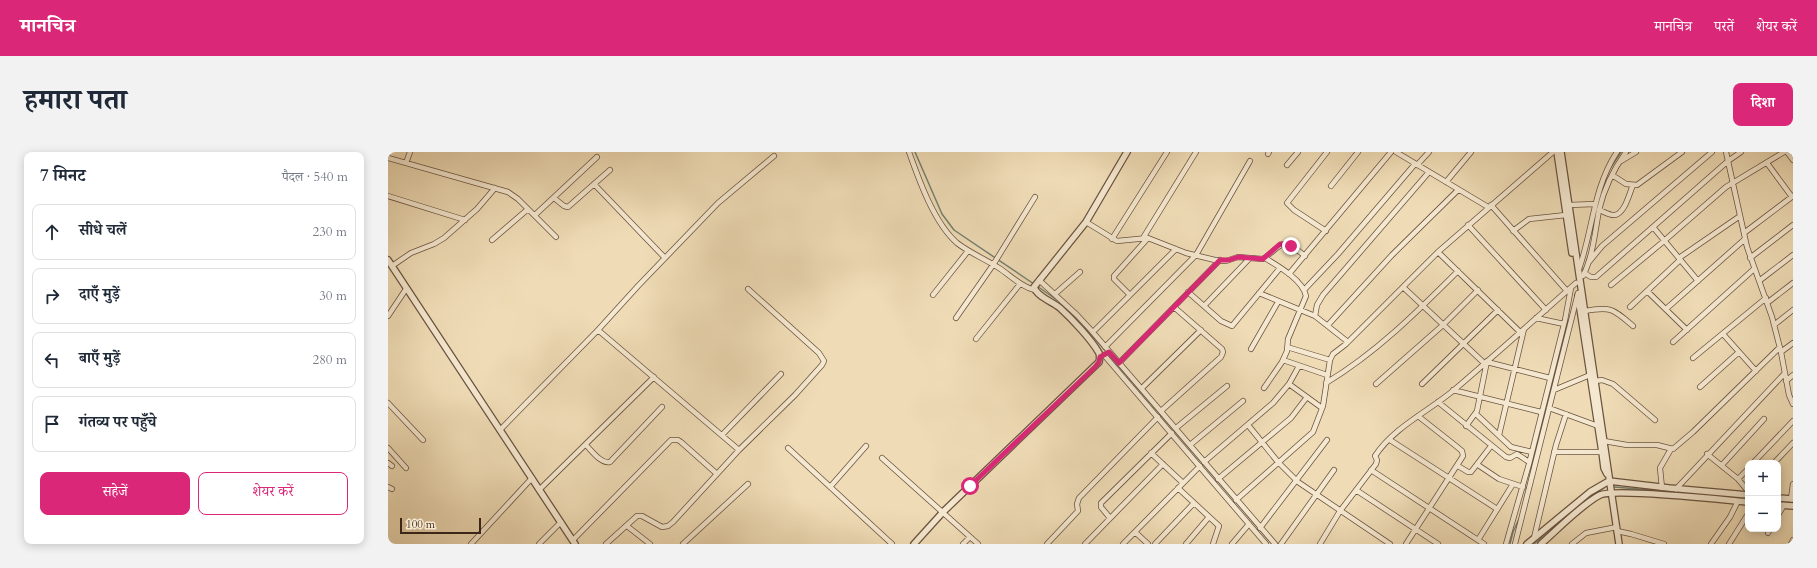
<!DOCTYPE html>
<html lang="hi">
<head>
<meta charset="utf-8">
<style>
  :root { --surface:#fff; --page:#f2f2f3; --text:#1f2937; --muted:#747a83; --line:#e0e1e3; --accent:#db2777 }
  body { margin:0; font-family:Cardo,"Noto Serif Devanagari",serif; background:var(--page); color:var(--text) }
  .controls { position:absolute; right:12px; bottom:12px; display:grid; overflow:hidden; border-radius:8px; box-shadow:0 2px 10px #0003 }
  .controls button { width:36px; height:36px; display:grid; place-items:center; padding:0; border:0; border-bottom:1px solid var(--line); background:var(--surface); color:var(--text); font:20px sans-serif }
  .scale { position:absolute; left:12px; bottom:10px; width:81px; box-sizing:border-box; padding-left:4px; border:2px solid #3d2517; border-top:0; font-size:11px; line-height:14px; white-space:nowrap; color:#3d2517; -webkit-text-stroke:3px #f5e8d0; paint-order:stroke }
  .stop { position:absolute; width:12px; height:12px; margin:-9px; border:3px solid #db2777; border-radius:50%; background:#fff }
  .stop.end { background:#db2777; border-color:#fff; box-shadow:0 1px 4px #0008 }
  .list { margin:0; padding:0; list-style:none }
  h2 { display:flex; justify-content:space-between; align-items:center; height:52px; margin:0; padding:0 16px; font-size:17px }
  h2 small { font-size:13px; font-weight:400; color:var(--muted) }
  .list li { display:grid; grid-template-columns:26px 1fr auto; gap:12px; align-items:center; box-sizing:border-box; height:56px; margin:0 8px 8px; padding:0 8px; border:1px solid var(--line); border-radius:8px }
  .list b { display:block; font-size:15px; white-space:nowrap }
  .list em { font-size:13px; font-style:normal; color:var(--muted) }
  .actions { display:flex; gap:8px; padding:12px 16px }
  .actions a { flex:1; padding:9px 0; border:1px solid var(--accent); border-radius:8px; text-align:center; font-size:14px; color:var(--accent) }
  .actions .main { background:var(--accent); color:#fff }
  .icon { flex:none; width:22px; height:22px; fill:none; stroke:currentColor; stroke-width:2; stroke-linecap:round; stroke-linejoin:round }
  .map { position:relative; flex:none; width:1405px; height:392px; overflow:hidden; border-radius:8px }
  header { display:flex; align-items:center; gap:24px; box-sizing:border-box; height:56px; padding:0 20px; background:var(--accent); color:#fff }
  header strong { font-size:19px }
  nav { display:flex; gap:22px; margin-inline-start:auto; font-size:14px }
  .intro { display:flex; align-items:center; justify-content:space-between; box-sizing:border-box; height:96px; padding:0 24px }
  h1 { margin:0; font-size:28px }
  .button { padding:10px 18px; border-radius:8px; background:var(--accent); color:#fff; font-size:14px; font-weight:700 }
  main { display:flex; gap:24px; padding:0 24px }
  aside { flex:1; background:var(--surface); border-radius:8px; box-shadow:0 2px 10px #0003 }
  .map>svg:first-child { display:block }
  .lines { fill:none; stroke-linecap:round; stroke-linejoin:round }
  .stream { stroke:#758072; stroke-width:1.5 }
  .minor-casing { stroke:#6a533f; stroke-width:6 }
  .tertiary-casing { stroke:#6a533f; stroke-width:8 }
  .minor { stroke:#f5e8d0; stroke-width:4.5 }
  .tertiary { stroke:#f5e8d0; stroke-width:5.5 }
  .route { stroke:#db2777; stroke-width:5 }
</style>
</head>
<body>
<header>
<strong>मानचित्र</strong>
<nav><a>मानचित्र</a><a>परतें</a><a>शेयर करें</a></nav>
</header>
<div class="intro"><h1>हमारा पता</h1><a class="button">दिशा</a></div>
<main>
<aside>
<h2>7 मिनट<small>पैदल · 540 m</small></h2>
<ul class="list">
<li><svg class="icon" aria-label="ahead" viewBox="0 0 24 24"><path d="M12 20V5M6 11l6-6 6 6"/></svg><div><b>सीधे चलें</b></div><em>230 m</em></li>
<li><svg class="icon" aria-label="right" viewBox="0 0 24 24"><path d="M7 20v-9h11M14 6l5 5-5 5"/></svg><div><b>दाएँ मुड़ें</b></div><em>30 m</em></li>
<li><svg class="icon" aria-label="left" viewBox="0 0 24 24"><path d="M17 20v-9H6M10 6l-5 5 5 5"/></svg><div><b>बाएँ मुड़ें</b></div><em>280 m</em></li>
<li><svg class="icon" aria-label="arrive" viewBox="0 0 24 24"><path d="M6 21V4h12l-3 4 3 4H6"/></svg><div><b>गंतव्य पर पहुँचे</b></div></li>
</ul>
<div class="actions"><a class="main">सहेजें</a><a>शेयर करें</a></div>
</aside>
<div class="map">
<svg width="1405" height="392" viewBox="0 0 1405 392">
  <rect width="100%" height="100%" fill="#efdcb6"/>
  <filter id="stains"><feTurbulence type="fractalNoise" baseFrequency=".005" numOctaves="4"/><feColorMatrix values="0 0 0 0 .2 0 0 0 0 .09 0 0 0 0 .02 0 0 0 .5 -.17"/></filter>
  <radialGradient id="worn" r=".72"><stop offset=".6" stop-color="#630" stop-opacity="0"/><stop offset="1" stop-color="#630" stop-opacity=".3"/></radialGradient>
  <g class="lines">
    <path class="stream" d="M527 0 554 62 566 78 646 132
      M1223 15 1233 0
      M649 134 669 148
      M696 174 884 392
      M1151 285 1159 249 1174 196
      M1226 335 1360 346
      M1390 349 1405 350
      M1189 356 1207 341 1216 336
      M1122 392 1125 380 1131 367
      M1146 392 1186 359"/>
    <defs>
      <path id="minor" d="M521 0C531 28 546 71 569 91 582 101 597 107 611 116 622 123 633 135 647 138
        M1008 0 1100 55
        M1338 0 1359 95 1384 165 1393 200 1401 243 1405 252
        M1399 0 1405 8
        M880 2 881 0
        M0 6 120 40 130 47 168 85
        M1233 9 1248 0
        M18 11 22 0
        M1379 11 1404 45
        M899 13 910 0
        M1029 13 1041 0
        M1224 23 1238 32 1249 33 1294 0
        M1058 30 1083 0
        M206 32 277 106
        M943 34 970 0
        M0 44 77 68
        M166 46 176 54 180 55 222 18
        M1103 53 1179 139
        M1181 53 1207 52
        M1211 58C1215 59 1222 64 1227 63 1237 61 1241 42 1245 33
        M147 63 209 5
        M698 70 729 89 760 86 798 101 827 108 838 109 850 105 875 107C895 93 892 83 917 104
        M1080 73 1158 158
        M1265 75 1310 129
        M938 79 906 58 899 51 939 0
        M1125 79 1141 67 1178 63
        M1356 81 1405 44
        M755 86 808 0
        M724 87 779 0
        M104 88 140 57
        M1050 100 1132 180
        M1291 106 1352 64
        M1362 106 1405 73
        M1200 111 1214 94 1324 0
        M4 114 23 101 46 92 56 86 89 57 107 36
        M1191 117C1205 78 1205 36 1229 0
        M1196 121 1203 125H1208L1340 9 1353 0
        M901 122 1003 0
        M1195 124C1205 104 1207 80 1211 58 1216 37 1225 18 1238 0
        M651 128 689 163 702 177 887 392
        M1371 129 1405 103
        M1223 133 1276 89 1338 35 1396 0
        M1015 135 1096 211
        M916 138 950 102 1027 12
        M1259 139 1299 178
        M800 140 833 169 844 174 892 116
        M871 141 927 164 960 190
        M667 142 692 120
        M545 143 580 99
        M742 143 726 127V124L760 86
        M1379 151 1405 131
        M816 154 861 107
        M1242 155 1292 108
        M1278 157 1357 87
        M1197 159C1223 154 1225 157 1245 174
        M0 164 18 137
        M927 164 929 153 935 143 1041 20
        M568 166 605 113 647 45
        M1148 166 1176 172
        M940 173 1004 103 1070 38
        M1386 173 1405 158
        M210 178 351 298
        M705 180 788 97
        M1335 182 1368 219
        M588 187 632 132
        M1285 190 1366 117
        M717 195 808 103 862 9
        M899 195 942 208
        M863 197 890 150
        M1393 200 1405 191
        M716 203 878 392
        M1305 206 1378 146
        M895 208 939 223
        M1099 210 1162 226
        M731 211 832 108
        M1207 229 1214 228 1225 232 1267 268
        M1398 229 1405 223
        M938 231C988 201 1029 160 1070 119
        M901 232 934 256
        M988 232 1055 173 1090 138
        M1034 232 1110 158
        M1312 235 1351 200
        M754 236 813 178
        M876 236 894 210 899 199 900 187 918 144C915 128 890 114 877 106
        M1065 238 1153 260
        M1166 238 1202 223
        M1050 250 1118 305 1122 306 1129 302 1141 310
        M0 251 35 288
        M1161 256 1210 274
        M773 259 833 205 835 200 834 197 786 155
        M1088 262 1123 295 1144 300
        M860 273 890 310 910 330 1002 392
        M1078 274 1089 259 1099 209
        M788 276 839 234
        M112 278 210 178 250 134 330 51 386 4
        M334 283 393 222
        M1111 283 1136 177
        M1002 288 1109 357
        M1216 289 1239 293H1269L1285 297 1305 280 1392 195
        M198 293C204 299 213 312 222 310L274 255
        M802 293 855 249
        M0 296 18 316
        M400 296 504 392
        M1166 300H1214
        M763 301 795 331
        M1319 302 1350 327 1360 339
        M494 306 590 392
        M816 310 885 251 901 232 911 214
        M0 311 4 314
        M1365 311 1405 269
        M1386 311 1405 291
        M1090 313 1111 327 1135 335
        M1334 313 1376 267
        M1070 314 1080 320H1083L1103 294
        M983 318 1096 392
        M830 327 903 266 919 245
        M1350 327 1360 317
        M0 335 4 337
        M442 335 478 294
        M790 336 831 374 825 392
        M1274 336 1272 316 1283 297
        M1288 337 1397 221
        M151 338 266 225
        M968 338 1050 392
        M1403 347 1405 332
        M848 348 925 280 935 254 942 208 945 202 958 192 1050 100 1165 0
        M1390 363 1396 353
        M722 366 713 355V351L784 281
        M239 374 262 392
        M872 376 939 288
        M1229 379 1243 382 1276 392
        M747 380 760 392
        M1380 381 1382 377
        M1146 386 1168 293 1178 262
        M185 388 283 288H290L293 290 329 322
        M1090 388 1125 332
        M83 392 144 326
        M151 392 173 370
        M218 392 249 364H254L274 375 280 374 285 370 351 298 407 243 434 213 436 209 431 201 360 137
        M295 392 360 332
        M575 392 582 385
        M659 392 690 359 689 352 691 346 770 265
        M697 392 775 312
        M735 392 812 314
        M767 392 806 351
        M798 392 821 365
        M844 392 861 372
        M893 392 946 318
        M932 392 952 359 988 312 989 308 987 304C1006 275 1041 259 1066 238 1107 203 1147 167 1188 131
        M1018 392 1075 304 1074 299 1068 294 1030 264
        M1118 392 1141 312 1177 168 1183 136
        M1127 392 1190 141
        M1184 392 1198 381 1229 375
        M1323 392 1342 365 1350 349
        M1341 392 1360 362
        M1403 392 1405 388"/>
      <path id="tertiary" d="M1169 0 1184 101
        M1173 0 1231 392
        M0 108 187 392
        M1190 144 1214 300 1216 316 1219 322
        M1390 346 1405 347
        M1390 353 1405 354
        M526 392 555 360 711 210C712 206 712 204 711 201 703 187 684 167 672 156 665 150 648 144 646 135L698 70 739 0
        M1139 392 1202 340 1221 329 1281 336 1360 343
        M1153 392C1169 378 1194 352 1212 343 1226 336 1337 348 1360 350"/>
    </defs>
    <use href="#minor" class="minor-casing"/>
    <use href="#tertiary" class="tertiary-casing"/>
    <use href="#minor" class="minor"/>
    <use href="#tertiary" class="tertiary"/>
  </g>
  <g class="lines">
    <path class="route" d="M582 334 707 215 711 210 712 205 721 200 731 211 832 108H841L850 105 875 107 892 92 903 94"/>
  </g>
  <rect width="100%" height="100%" filter="url(#stains)"/>
  <rect width="100%" height="100%" fill="url(#worn)"/>
</svg>
<div class="controls">
<button>+</button>
<button>−</button>
</div>
<div class="scale">100 m</div>
<div class="stop" style="left:582px;top:334px"></div>
<div class="stop end" style="left:903px;top:94px"></div>
</div>
</main>
</body>
</html>
